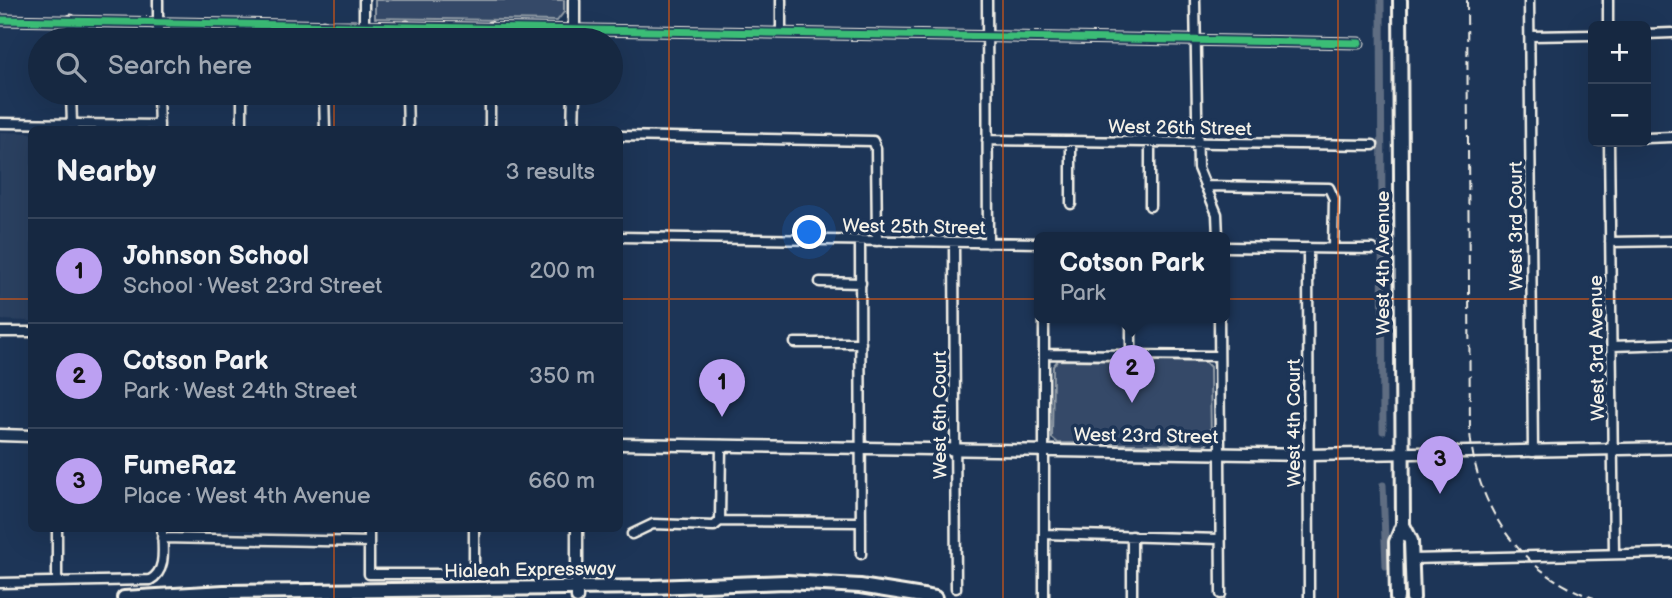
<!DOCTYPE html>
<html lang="en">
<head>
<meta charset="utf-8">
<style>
  :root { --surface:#162841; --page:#1f3048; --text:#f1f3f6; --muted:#9ea6b1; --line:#35445a; --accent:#bca0f2 }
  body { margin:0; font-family:"Balsamiq Sans",sans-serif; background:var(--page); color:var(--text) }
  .controls { position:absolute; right:21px; top:21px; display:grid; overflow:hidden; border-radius:10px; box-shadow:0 7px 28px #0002 }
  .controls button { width:63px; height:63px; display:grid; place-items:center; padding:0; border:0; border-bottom:2px solid var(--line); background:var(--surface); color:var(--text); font:35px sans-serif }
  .you { position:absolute; left:810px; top:233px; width:24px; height:24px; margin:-18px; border:5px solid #fff; border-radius:50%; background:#1a73e8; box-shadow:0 0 0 10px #1a73e833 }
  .badge { display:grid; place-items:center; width:46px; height:46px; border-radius:50%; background:var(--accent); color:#111; font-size:23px; font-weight:700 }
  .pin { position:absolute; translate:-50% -58px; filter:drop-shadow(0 2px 4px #0008) }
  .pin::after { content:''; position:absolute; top:37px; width:24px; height:21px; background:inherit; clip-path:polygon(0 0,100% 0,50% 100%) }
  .popup { position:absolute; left:1034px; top:232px; width:196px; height:91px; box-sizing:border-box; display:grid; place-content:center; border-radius:10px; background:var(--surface); filter:drop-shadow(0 2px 5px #0005); font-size:23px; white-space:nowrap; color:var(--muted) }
  .popup b { font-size:26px; color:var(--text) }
  .popup::after { content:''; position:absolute; left:50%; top:100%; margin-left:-14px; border:14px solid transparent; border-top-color:var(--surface) }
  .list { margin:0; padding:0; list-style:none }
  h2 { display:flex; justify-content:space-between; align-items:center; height:91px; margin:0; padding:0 28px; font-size:30px }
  h2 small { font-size:23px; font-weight:400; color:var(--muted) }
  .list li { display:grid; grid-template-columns:46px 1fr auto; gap:21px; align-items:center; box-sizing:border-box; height:105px; padding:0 28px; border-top:2px solid var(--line) }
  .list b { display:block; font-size:26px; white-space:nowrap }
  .list p { margin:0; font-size:23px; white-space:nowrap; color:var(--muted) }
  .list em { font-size:23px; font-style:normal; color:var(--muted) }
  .icon { flex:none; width:38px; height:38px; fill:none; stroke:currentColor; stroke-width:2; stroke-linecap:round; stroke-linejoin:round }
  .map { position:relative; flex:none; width:1672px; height:598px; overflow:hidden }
  .search { position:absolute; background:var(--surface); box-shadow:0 7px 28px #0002; left:28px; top:28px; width:595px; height:77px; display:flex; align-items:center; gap:18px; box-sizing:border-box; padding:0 24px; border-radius:38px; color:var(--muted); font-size:26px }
  .panel { position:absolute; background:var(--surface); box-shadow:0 7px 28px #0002; left:28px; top:126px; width:595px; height:406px; border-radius:10px }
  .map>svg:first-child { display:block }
  .built { fill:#2a4060 }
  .green { fill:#354a67; stroke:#949ea8; stroke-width:2 }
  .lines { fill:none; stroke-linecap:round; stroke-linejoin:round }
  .canal { stroke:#5e6d82; stroke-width:7 }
  .minor-casing { stroke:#f4f1e8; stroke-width:13 }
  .tertiary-casing { stroke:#f4f1e8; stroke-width:15 }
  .primary-casing { stroke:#f4f1e8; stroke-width:18 }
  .minor { stroke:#1d3557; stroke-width:8 }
  .tertiary { stroke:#1d3557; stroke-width:10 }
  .primary { stroke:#1d3557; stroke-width:12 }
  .rail { stroke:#f4f1e8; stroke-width:2; stroke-dasharray:10 5; stroke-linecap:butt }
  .cycleway-casing { stroke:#1d3557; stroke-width:11 }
  .cycleway { stroke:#3abd76; stroke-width:7 }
  .grid { fill:none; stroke:#e8590c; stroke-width:2; stroke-opacity:0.55 }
  .labels { text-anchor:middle; stroke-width:7; stroke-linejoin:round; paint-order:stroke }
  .street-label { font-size:19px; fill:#f4f1e8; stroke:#1d3557 }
</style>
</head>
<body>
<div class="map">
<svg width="1672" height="598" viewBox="0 0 1672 598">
  <rect width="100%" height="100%" fill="#1d3557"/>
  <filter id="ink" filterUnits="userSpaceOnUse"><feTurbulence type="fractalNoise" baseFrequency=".0143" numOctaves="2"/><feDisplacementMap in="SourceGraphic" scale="14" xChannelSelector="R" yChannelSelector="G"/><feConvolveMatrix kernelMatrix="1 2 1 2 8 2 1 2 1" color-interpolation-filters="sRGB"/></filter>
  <g filter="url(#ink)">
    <path class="built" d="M0 132 31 133V321L0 320Z"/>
    <path class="green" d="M375 0H564V12L557 21 375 18Z
      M1058 360 1205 362 1210 367 1211 440 1206 445 1058 443 1052 438 1053 366Z"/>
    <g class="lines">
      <path class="canal" d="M1381 0 1383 431
        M1383 485 1386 566"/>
      <defs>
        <path id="minor" d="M158 0V40
          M364 0V25
          M781 0V33
          M987 0 988 243
          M1195 0 1198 168 1217 214 1218 237
          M1529 0 1533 452
          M1608 0V26
          M0 20 1359 43
          M71 20V40
          M241 24V40
          M324 25V40
          M407 26V40
          M490 27V40
          M1646 34 1672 33
          M1530 36 1593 35
          M71 93 72 124
          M158 93 159 130
          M242 93V130
          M324 93 325 130
          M407 93 408 130
          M490 93V130
          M0 123 159 125
          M620 136 873 141 876 148 877 241
          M1646 138 1672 137
          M987 140 1373 145
          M1609 142 1614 554
          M1205 186 1329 188 1334 199 1333 248
          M1071 204V141
          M1150 206V142
          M620 237 1039 243
          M860 241 861 554
          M1610 242 1672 241
          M954 243 956 588
          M1225 247 1373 249
          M1308 248 1309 598
          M820 282 861 283
          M1044 317V598
          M1131 317V355
          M1219 317 1221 594
          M0 332H32
          M795 343H861
          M1612 346 1672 344
          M1044 354 1219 356
          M720 521 721 445
          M369 528V574H474V528
          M632 534 653 524 714 526 720 521 861 522
          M1044 534 1220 539
          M1132 536V598
          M162 538 369 542
          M1411 559 1672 553
          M57 582V528
          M0 583 150 580C168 570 162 546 162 528"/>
        <path id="tertiary" d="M574 0V40
          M573 130 574 93
          M0 435 32 436
          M620 444 1308 455 1672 448
          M577 528V598"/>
        <path id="primary" d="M1403 525 1411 541 1413 598
          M124 598 224 592 653 587 786 582 860 586 935 598
          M1397 598 1396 542 1403 525 1400 0"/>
      </defs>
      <use href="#minor" class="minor-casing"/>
      <use href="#tertiary" class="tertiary-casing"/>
      <use href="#primary" class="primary-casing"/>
      <use href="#minor" class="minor"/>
      <use href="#tertiary" class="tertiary"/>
      <use href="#primary" class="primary"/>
      <path class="rail" d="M1467 0 1470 432C1476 507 1521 574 1594 598"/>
      <defs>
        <path id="cycleway" d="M0 20 1359 43"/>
      </defs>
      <use href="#cycleway" class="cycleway-casing"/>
      <use href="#cycleway" class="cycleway"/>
    </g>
  </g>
  <path class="grid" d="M334 0V40M669 0V598M1003 0V598M1338 0V598M334 93V130M0 299H32M620 299H1672M334 528V598"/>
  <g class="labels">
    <g class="street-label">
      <text transform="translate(1180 127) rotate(1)" y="7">West 26th Street</text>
      <text transform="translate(914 226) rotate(1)" y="7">West 25th Street</text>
      <text transform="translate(1515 226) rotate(-90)" y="7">West 3rd Court</text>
      <text transform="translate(1382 263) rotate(-90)" y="7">West 4th Avenue</text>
      <text transform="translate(1596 348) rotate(-91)" y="7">West 3rd Avenue</text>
      <text transform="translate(939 415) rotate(-90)" y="7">West 6th Court</text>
      <text transform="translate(1293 423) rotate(-90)" y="7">West 4th Court</text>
      <text transform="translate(1146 435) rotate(1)" y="7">West 23rd Street</text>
      <text transform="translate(530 569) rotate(-1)" y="7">Hialeah Expressway</text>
    </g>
  </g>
</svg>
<div class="controls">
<button>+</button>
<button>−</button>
</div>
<div class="you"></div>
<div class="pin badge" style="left:722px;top:417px">1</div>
<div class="pin badge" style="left:1132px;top:403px">2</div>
<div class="popup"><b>Cotson Park</b>Park</div>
<div class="pin badge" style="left:1440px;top:494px">3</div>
<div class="search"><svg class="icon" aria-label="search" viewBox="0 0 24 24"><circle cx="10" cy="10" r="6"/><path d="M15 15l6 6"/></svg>Search here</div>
<section class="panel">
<h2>Nearby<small>3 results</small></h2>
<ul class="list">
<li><span class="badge">1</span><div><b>Johnson School</b><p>School · West 23rd Street</p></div><em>200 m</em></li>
<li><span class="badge">2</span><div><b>Cotson Park</b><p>Park · West 24th Street</p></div><em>350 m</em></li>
<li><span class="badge">3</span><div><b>FumeRaz</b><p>Place · West 4th Avenue</p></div><em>660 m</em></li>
</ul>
</section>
</div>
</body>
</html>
